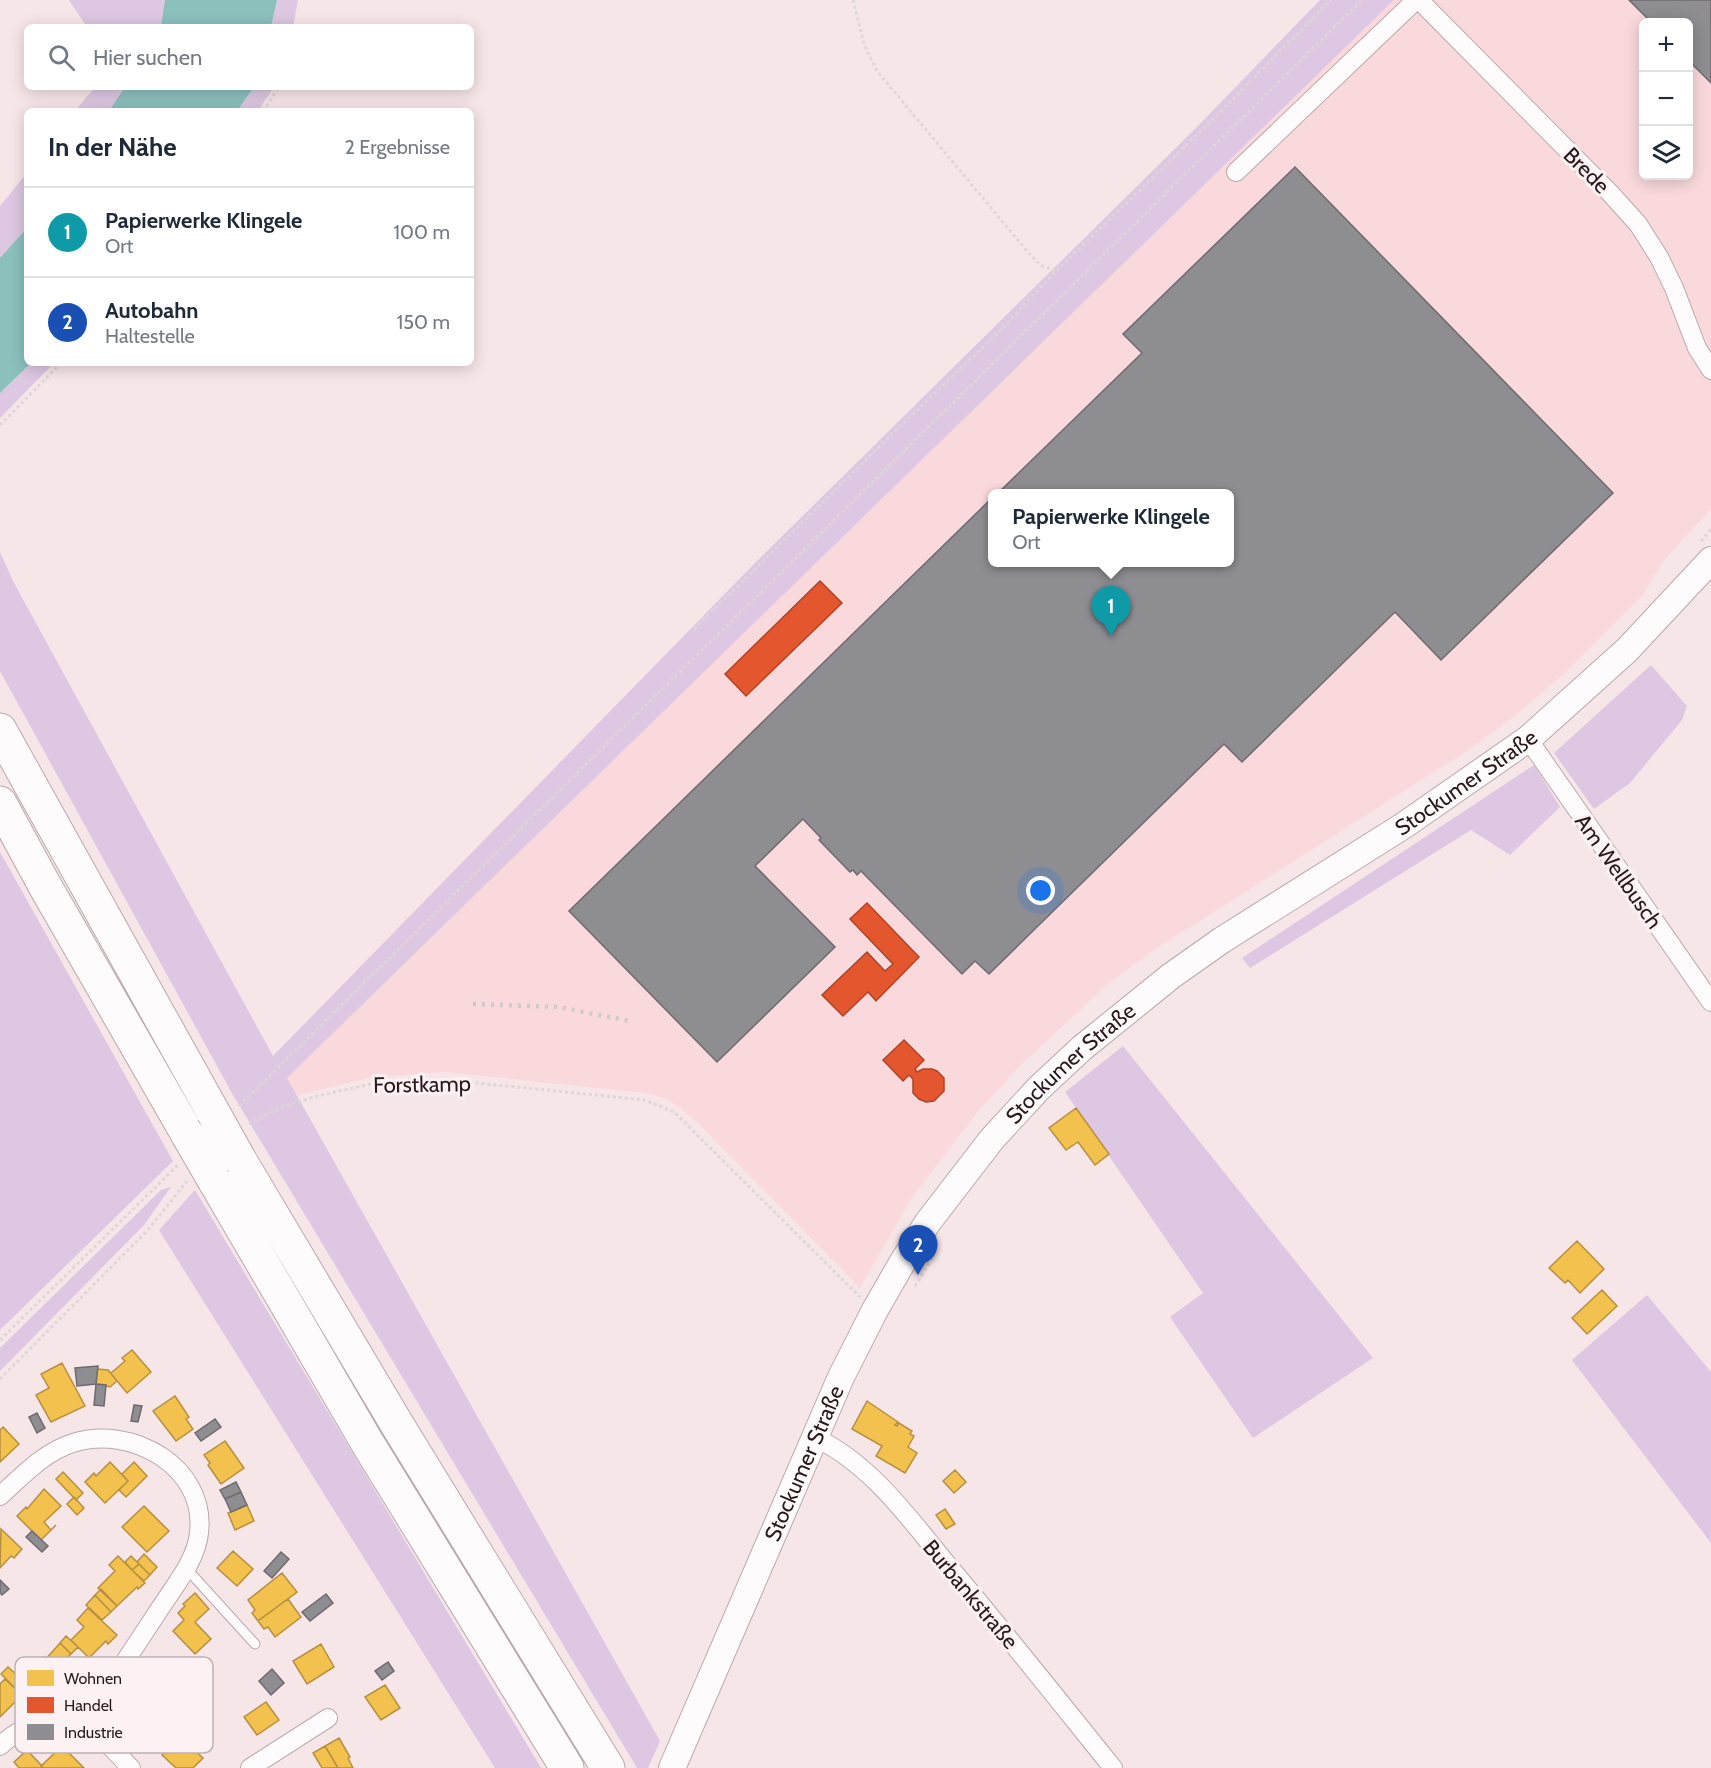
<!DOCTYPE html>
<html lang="de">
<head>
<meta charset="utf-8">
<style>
  :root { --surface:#fff; --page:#f6f6f7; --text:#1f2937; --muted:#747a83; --line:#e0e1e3; --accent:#726163 }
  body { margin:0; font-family:Cabin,sans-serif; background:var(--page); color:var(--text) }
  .controls { position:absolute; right:18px; top:18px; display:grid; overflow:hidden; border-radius:9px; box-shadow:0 3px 15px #0003 }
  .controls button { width:54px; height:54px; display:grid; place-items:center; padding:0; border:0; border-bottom:2px solid var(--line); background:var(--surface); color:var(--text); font:30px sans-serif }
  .you { position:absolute; left:1041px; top:891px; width:21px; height:21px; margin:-15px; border:4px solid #fff; border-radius:50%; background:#1a73e8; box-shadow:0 0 0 9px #1a73e833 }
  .badge { display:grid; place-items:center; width:39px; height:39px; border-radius:50%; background:var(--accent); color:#fff; font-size:20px; font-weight:700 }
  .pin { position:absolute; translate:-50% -50px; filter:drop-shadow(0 2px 3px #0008) }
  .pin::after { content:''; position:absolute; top:32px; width:21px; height:18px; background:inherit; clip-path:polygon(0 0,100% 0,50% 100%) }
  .popup { position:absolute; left:988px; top:489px; width:246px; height:78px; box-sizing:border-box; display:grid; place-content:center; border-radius:9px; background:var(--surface); filter:drop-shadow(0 2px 4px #0005); font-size:20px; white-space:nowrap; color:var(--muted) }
  .popup b { font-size:22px; color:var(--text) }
  .popup::after { content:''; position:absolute; left:50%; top:100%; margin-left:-12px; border:12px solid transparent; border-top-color:var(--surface) }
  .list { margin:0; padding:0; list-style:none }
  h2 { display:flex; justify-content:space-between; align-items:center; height:78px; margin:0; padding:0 24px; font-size:26px }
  h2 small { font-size:20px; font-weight:400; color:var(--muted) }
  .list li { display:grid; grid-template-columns:39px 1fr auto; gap:18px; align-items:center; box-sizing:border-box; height:90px; padding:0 24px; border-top:2px solid var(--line) }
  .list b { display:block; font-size:22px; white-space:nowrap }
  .list p { margin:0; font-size:20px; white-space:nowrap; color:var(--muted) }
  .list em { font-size:20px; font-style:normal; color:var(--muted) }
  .icon { flex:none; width:33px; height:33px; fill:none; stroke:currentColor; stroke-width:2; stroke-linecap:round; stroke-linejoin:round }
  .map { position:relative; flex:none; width:1711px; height:1768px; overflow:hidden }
  .search { position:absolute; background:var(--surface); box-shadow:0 3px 15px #0003; left:24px; top:24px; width:450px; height:66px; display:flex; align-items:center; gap:15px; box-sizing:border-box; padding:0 21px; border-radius:9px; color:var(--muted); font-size:22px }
  .panel { position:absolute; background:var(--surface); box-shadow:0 3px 15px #0003; left:24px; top:108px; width:450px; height:258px; border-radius:9px }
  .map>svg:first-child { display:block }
  .built { fill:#f9d9dc; fill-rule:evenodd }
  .green { fill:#ddc7e2 }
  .water { fill:#8cc0bd }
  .homes { fill:#f2c14e; stroke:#b68f3f; stroke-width:1.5 }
  .shops { fill:#e4572e; stroke:#ac4429; stroke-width:1.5 }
  .industry { fill:#8d8d92; stroke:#6f6a6f; stroke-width:1.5 }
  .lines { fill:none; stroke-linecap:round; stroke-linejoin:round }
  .lane-casing { stroke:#b8a9ab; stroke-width:11 }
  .street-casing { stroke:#b8a9ab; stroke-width:20 }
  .secondary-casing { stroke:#b8a9ab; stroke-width:28 }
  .highway-casing { stroke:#b8a9ab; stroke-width:35 }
  .path { stroke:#ddd7d8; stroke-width:3; stroke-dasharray:3 3; stroke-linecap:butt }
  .lane { stroke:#fefbfc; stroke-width:9 }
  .street { stroke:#fefbfc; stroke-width:18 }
  .secondary { stroke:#fefbfc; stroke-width:26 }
  .highway { stroke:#fefbfc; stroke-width:33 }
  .rail { stroke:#cfcaca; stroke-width:4.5; stroke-dasharray:3 6; stroke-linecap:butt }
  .highway-bridge-casing { stroke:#b8a9ab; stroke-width:35; stroke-linecap:butt }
  .highway-bridge { stroke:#fefbfc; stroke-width:33 }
  .labels { text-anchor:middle; stroke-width:6; stroke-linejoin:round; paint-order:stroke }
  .street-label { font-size:22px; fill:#2a191c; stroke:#fcf2f4 }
  .key { fill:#fcf2f4; stroke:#bdb1b3; stroke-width:1.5 }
  .key-label { font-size:16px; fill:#2a191c }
</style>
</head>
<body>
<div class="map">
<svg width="1711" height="1768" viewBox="0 0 1711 1768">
  <rect width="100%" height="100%" fill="#f7e6e8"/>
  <path class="built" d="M1394 0H1711V509L1664 560 1643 595 1566 672 1516 715 1467 751 1157 948 1110 982 1022 1064 979 1110 911 1199 860 1288 696 1121 679 1107 662 1097 646 1093 444 1072 368 1078 295 1096 287 1078ZM1644 22H1688V176H1644ZM992 494H1230V562H992Z"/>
  <path class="green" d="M69 0H165V2L167 0 220 27H87Z
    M277 0H298L293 27H271Z
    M1320 0H1394L287 1078 660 1741 648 1768H637L233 1095 0 671V552L14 583 273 1056 754 564 1194 130Z
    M95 87H193L179 111H75Z
    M254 87H274L258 111H237Z
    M27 173V299L0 327V206Z
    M31 363H54L0 418V393Z
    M1651 665 1687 706 1682 720 1630 783 1594 809 1554 753Z
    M1534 765 1560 807 1510 855 1471 830 1250 968 1242 958Z
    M0 852 173 1161 0 1330Z
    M1123 1046 1373 1358 1253 1438 1170 1317 1203 1293 1065 1092Z
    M171 1187 144 1225 0 1371V1348L161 1190Z
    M195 1190 541 1768H495L159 1230Z
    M1647 1295 1711 1372V1543L1572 1360Z"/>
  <path class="water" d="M165 0H277L271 27H161Z
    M125 87H254L237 111H109Z
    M27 228V363H31L0 393V258Z"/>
  <path class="homes" d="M1076 1108 1109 1154 1095 1165 1078 1142 1066 1150 1049 1128Z
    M1577 1241 1604 1269 1580 1293 1568 1280 1565 1283 1549 1268Z
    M1602 1290 1617 1306 1587 1334 1572 1318Z
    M132 1350 151 1372 127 1393 108 1370 111 1373 125 1361 122 1358Z
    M62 1363 85 1406 51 1422 36 1395 49 1388 41 1374Z
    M97 1369 108 1370 117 1381 110 1387 96 1384Z
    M175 1396 189 1417 186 1419 193 1429 176 1441 153 1411Z
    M867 1401 898 1422 895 1425 897 1426 899 1423 912 1431 910 1434 914 1436 908 1447 917 1453 905 1473 876 1456 882 1446 852 1429Z
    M3 1427 19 1444 0 1462V1430Z
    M225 1441 244 1468 221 1484 208 1465 210 1463 204 1455Z
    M110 1462 128 1481 105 1503 85 1482 94 1473 96 1476Z
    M134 1462 147 1476 126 1497 119 1490 128 1481 122 1474Z
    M955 1470 966 1482 954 1493 943 1481Z
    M63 1472 83 1493 76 1500 56 1479Z
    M44 1489 61 1506 44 1522 51 1530 56 1525 41 1540 17 1516 26 1507 27 1509Z
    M74 1497 84 1508 77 1515 67 1504Z
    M247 1505 254 1521 235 1530 228 1513Z
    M144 1506 169 1531 147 1552 122 1527Z
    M945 1509 955 1524 946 1529 936 1515Z
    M1 1529 22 1549 14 1558 11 1556 0 1568Z
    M233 1551 253 1569 237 1586 217 1568Z
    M144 1554 157 1567 150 1575 137 1562Z
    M118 1556 145 1583 138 1589 137 1587 117 1606 98 1588 115 1571 109 1565Z
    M131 1556 139 1564 132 1570 125 1562Z
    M139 1564 150 1575 144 1581 132 1570Z
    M282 1573 297 1592 258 1621 252 1613 255 1610 248 1600Z
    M101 1589 117 1606 111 1612 95 1595Z
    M195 1593 209 1609 195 1622 211 1639 195 1654 173 1631 184 1620 178 1613 185 1606 183 1604Z
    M95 1595 111 1612 102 1620 86 1605Z
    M288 1599 301 1617 275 1637 268 1627 264 1629 258 1621Z
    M88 1608 117 1635 108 1644 106 1641 89 1658 71 1640 84 1627 77 1620Z
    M66 1636 78 1647 71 1654 60 1643Z
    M60 1643 71 1654 55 1669 45 1660Z
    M321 1644 334 1667 307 1684 293 1661Z
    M43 1657 64 1678 49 1694 27 1672Z
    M8 1667 28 1685 20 1693 1 1674Z
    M5 1679 22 1695 0 1717V1684Z
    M385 1685 400 1708 381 1720 365 1697Z
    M145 1687H149L164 1701 155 1711 163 1719 145 1738 124 1718 142 1699 139 1693Z
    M266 1702 279 1720 257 1735 244 1717Z
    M178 1738 185 1745 187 1743 203 1758 193 1768H176L162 1755Z
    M339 1738 350 1757 348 1758 353 1768H338L325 1746Z
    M62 1746 84 1768H43L41 1766Z
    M325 1746 338 1768H322L313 1753Z
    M27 1750 42 1766 43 1768H19L14 1762Z"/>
  <path class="shops" d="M820 581 842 603 746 696 725 674Z
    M867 903 919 957 876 1001 868 992 843 1016 822 995 867 952 885 971 893 964 850 919Z
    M904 1040 924 1060 915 1069 917 1072 923 1069H932L937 1071 944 1078V1091L934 1101 926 1102 919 1099 913 1093V1079L909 1075 903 1081 883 1060Z"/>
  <path class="industry" d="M1629 0H1711V83L1688 60V22H1651Z
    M1295 167 1613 493 1441 660 1395 612 1242 762 1224 744 989 974 975 961 962 974 861 871 857 875 853 870 850 872 819 840 821 838 803 819 755 866 835 947 717 1062 569 911 992 498V562H1230V494H997L1142 353 1123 334Z
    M98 1366 96 1384 77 1386 75 1368Z
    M96 1384 106 1385 104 1406 94 1405Z
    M134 1405 142 1406 138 1422 131 1421Z
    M37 1413 45 1428 37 1433 29 1417Z
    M215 1419 221 1427 201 1441 195 1433Z
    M236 1482 241 1492 225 1499 220 1490Z
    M241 1492 247 1505 231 1512 225 1499Z
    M32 1531 48 1546 42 1552 26 1537Z
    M281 1552 289 1559 272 1578 264 1571Z
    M0 1580 9 1589 2 1595 0 1593Z
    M326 1594 333 1603 310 1621 302 1612Z
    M199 1658 211 1671 204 1678 192 1665Z
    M388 1662 394 1671 382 1680 375 1671Z
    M192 1665 204 1678 194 1687 183 1674Z
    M272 1669 284 1683 271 1695 259 1681Z
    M179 1707 186 1714 175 1726 168 1719Z
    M175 1726 183 1733 170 1746 163 1739Z"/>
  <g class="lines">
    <defs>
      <path id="lane" d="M186 1568 255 1644"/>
      <path id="street" d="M1419 0 1610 193 1638 224 1659 257 1674 288 1697 348 1711 370
        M1236 172 1416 0
        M1528 739 1711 1002
        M814 1437C872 1464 911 1521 951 1569 1006 1634 1059 1701 1113 1768
        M0 1496C22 1476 44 1452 73 1443 131 1424 207 1467 199 1533 196 1562 172 1589 157 1613 137 1643 117 1674 97 1704L86 1726
        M0 1746C21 1726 44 1717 73 1723 77 1724 83 1725 86 1727 103 1736 118 1755 131 1768
        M250 1768 328 1718"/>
      <g id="secondary">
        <path id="s1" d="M672 1768 841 1377 875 1310 902 1263 928 1222 992 1139 1039 1088 1082 1048 1171 976 1222 940 1403 826 1528 739 1627 650 1711 560"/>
      </g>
      <path id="highway" d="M0 730 213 1112
        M0 803 45 886 188 1135
        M238 1157 398 1426 608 1768
        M214 1180 368 1444 567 1768"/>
    </defs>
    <use href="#lane" class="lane-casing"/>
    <use href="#street" class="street-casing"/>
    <use href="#secondary" class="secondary-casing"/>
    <use href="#highway" class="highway-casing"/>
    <path class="path" d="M853 0 864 44 877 71 1027 251 1040 265 1056 271
      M263 111 279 87
      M0 425 61 363
      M1701 541 1711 529
      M694 629 894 432 1000 331 1052 275 1210 122 1331 0
      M239 1106 1362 0
      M249 1124 279 1108 317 1096 371 1084 412 1080H447L645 1100 674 1112 860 1297
      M915 1286 929 1264
      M0 1340 178 1165
      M0 1379 148 1230 187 1181"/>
    <use href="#lane" class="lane"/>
    <use href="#street" class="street"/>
    <use href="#secondary" class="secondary"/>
    <use href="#highway" class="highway"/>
    <path class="rail" d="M473 1004 558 1007 630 1021"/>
    <defs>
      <path id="highway-bridge" d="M213 1112 238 1157
        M188 1135 214 1180"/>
    </defs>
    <use href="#highway-bridge" class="highway-bridge-casing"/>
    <use href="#highway-bridge" class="highway-bridge"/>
  </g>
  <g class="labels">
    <g class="street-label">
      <text transform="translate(1587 170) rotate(45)" y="8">Brede</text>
      <text dy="8" stroke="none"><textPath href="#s1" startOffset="1304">Stockumer Straße</textPath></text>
      <text transform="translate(1619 871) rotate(55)" y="8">Am Wellbusch</text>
      <text dy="8" stroke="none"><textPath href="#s1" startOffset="818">Stockumer Straße</textPath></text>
      <text transform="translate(422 1084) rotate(-1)" y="8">Forstkamp</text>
      <text dy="8" stroke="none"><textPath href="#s1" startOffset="332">Stockumer Straße</textPath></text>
      <text transform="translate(971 1594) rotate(50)" y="8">Burbankstraße</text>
    </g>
  </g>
  <rect x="15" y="1657" width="198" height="96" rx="9" class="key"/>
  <rect x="27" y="1670" width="27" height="16" fill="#f2c14e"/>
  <rect x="27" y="1697" width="27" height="16" fill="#e4572e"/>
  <rect x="27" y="1724" width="27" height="16" fill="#8d8d92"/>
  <g class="key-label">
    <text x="64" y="1684">Wohnen</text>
    <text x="64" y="1711">Handel</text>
    <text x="64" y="1738">Industrie</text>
  </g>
</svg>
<div class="controls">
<button>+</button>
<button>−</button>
<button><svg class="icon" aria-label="layers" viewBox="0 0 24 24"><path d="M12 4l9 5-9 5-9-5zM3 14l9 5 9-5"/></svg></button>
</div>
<div class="you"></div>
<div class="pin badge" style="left:1111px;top:636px;background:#0f9aa8">1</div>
<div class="popup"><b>Papierwerke Klingele</b>Ort</div>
<div class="pin badge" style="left:918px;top:1275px;background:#1a4fb4">2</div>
<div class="search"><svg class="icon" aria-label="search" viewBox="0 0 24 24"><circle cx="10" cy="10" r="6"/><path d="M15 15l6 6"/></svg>Hier suchen</div>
<section class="panel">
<h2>In der Nähe<small>2 Ergebnisse</small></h2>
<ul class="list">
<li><span class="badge" style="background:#0f9aa8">1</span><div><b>Papierwerke Klingele</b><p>Ort</p></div><em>100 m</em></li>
<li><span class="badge" style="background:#1a4fb4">2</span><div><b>Autobahn</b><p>Haltestelle</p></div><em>150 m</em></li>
</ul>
</section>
</div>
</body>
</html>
